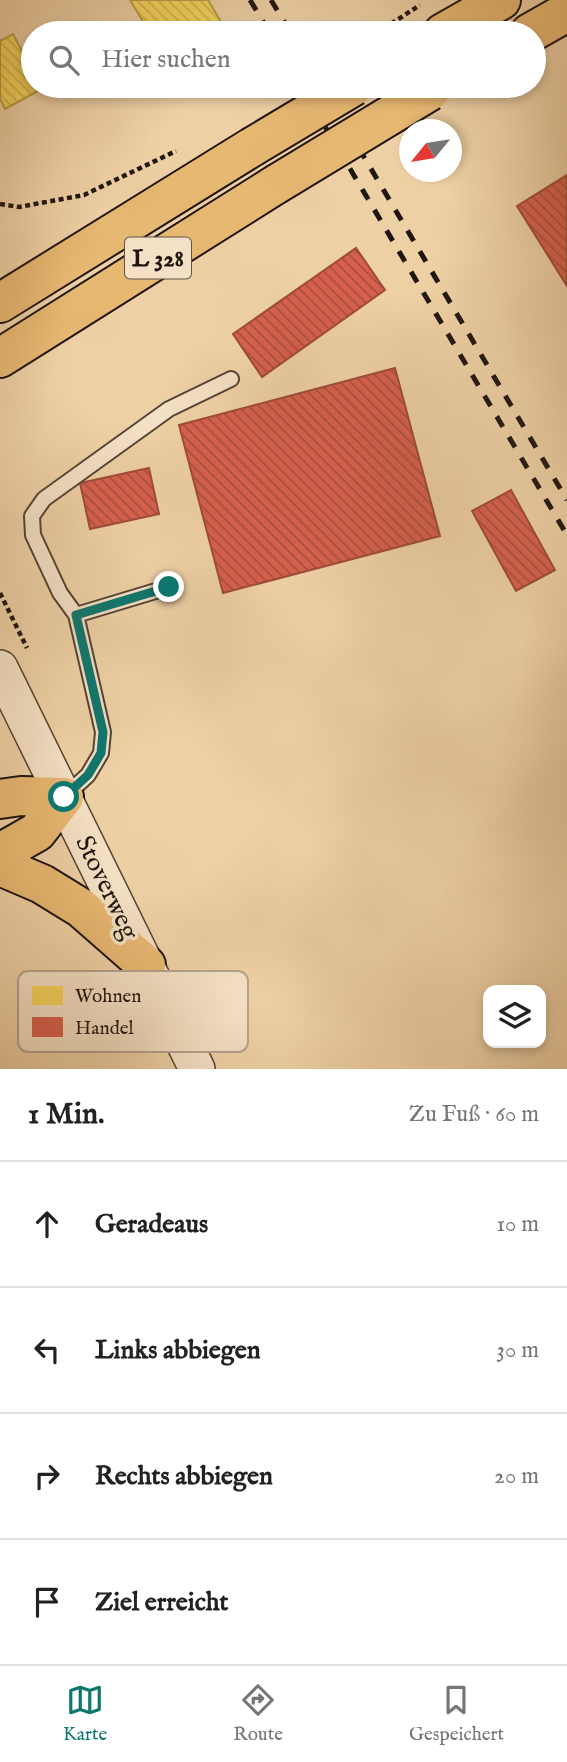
<!DOCTYPE html>
<html lang="de">
<head>
<meta charset="utf-8">
<style>
  :root { --surface:#fff; --page:#f2f2f2; --text:#222; --muted:#767676; --line:#e0e0e0; --accent:#0f766e }
  body { margin:0; font-family:"IM FELL English",serif; background:var(--page); color:var(--text) }
  .controls { position:absolute; right:21px; bottom:21px; display:grid; overflow:hidden; border-radius:14px; box-shadow:0 4px 10px #0003 }
  .controls button { width:63px; height:63px; display:grid; place-items:center; padding:0; border:0; border-bottom:2px solid var(--line); background:var(--surface); color:var(--text); font:35px sans-serif }
  .compass { position:absolute; left:399px; top:119px; width:63px; height:63px; border-radius:50%; background:var(--surface); box-shadow:0 4px 10px #0003; rotate:240deg }
  .stop { position:absolute; width:21px; height:21px; margin:-16px; border:5px solid #0f766e; border-radius:50%; background:#fff }
  .stop.end { background:#0f766e; border-color:#fff; box-shadow:0 2px 7px #0008 }
  .list { margin:0; padding:0; list-style:none }
  h2 { display:flex; justify-content:space-between; align-items:center; height:91px; margin:0; padding:0 28px; font-size:30px }
  h2 small { font-size:23px; font-weight:400; color:var(--muted) }
  .list li { display:grid; grid-template-columns:46px 1fr auto; gap:21px; align-items:center; box-sizing:border-box; height:126px; padding:0 28px; border-top:2px solid var(--line) }
  .list b { display:block; font-size:26px; white-space:nowrap }
  .list em { font-size:23px; font-style:normal; color:var(--muted) }
  .icon { flex:none; width:38px; height:38px; fill:none; stroke:currentColor; stroke-width:2; stroke-linecap:round; stroke-linejoin:round }
  .map { position:relative; flex:none; width:567px; height:1069px; overflow:hidden }
  .search { position:absolute; background:var(--surface); box-shadow:0 4px 10px #0003; left:21px; right:21px; top:21px; height:77px; display:flex; align-items:center; gap:18px; box-sizing:border-box; padding:0 24px; border-radius:38px; color:var(--muted); font-size:26px }
  .sheet { height:595px; background:var(--surface) }
  nav { display:flex; justify-content:space-around; align-items:center; box-sizing:border-box; height:98px; border-top:2px solid var(--line); background:var(--surface); font-size:19px; color:var(--muted) }
  nav a { display:grid; justify-items:center; gap:4px }
  nav .on { color:var(--accent) }
  .map>svg:first-child { display:block }
  .homes { fill:url(#homes-back-hatch); stroke:#b69c45; stroke-width:2 }
  .shops { fill:url(#shops-back-hatch); stroke:#9f4a3b; stroke-width:2 }
  .lines { fill:none; stroke-linecap:round; stroke-linejoin:round }
  .service-casing { stroke:#544435; stroke-width:18 }
  .tertiary-casing { stroke:#544435; stroke-width:38 }
  .trunk-casing { stroke:#201610; stroke-width:42 }
  .path { stroke:#201610; stroke-width:4.5; stroke-dasharray:5 3.5; stroke-linecap:butt }
  .service { stroke:#f4e0c4; stroke-width:14 }
  .tertiary { stroke:#f4e0c4; stroke-width:35 }
  .trunk { stroke:#e7b872; stroke-width:38 }
  .rail { stroke:#201610; stroke-width:5; stroke-dasharray:12 12; stroke-linecap:butt }
  .trunk-bridge-casing { stroke:#201610; stroke-width:42; stroke-linecap:butt }
  .trunk-bridge { stroke:#e7b872; stroke-width:38 }
  .route { stroke:#0f766e; stroke-width:9 }
  .labels { text-anchor:middle; stroke-width:7; stroke-linejoin:round; paint-order:stroke }
  .shield { fill:#f4e0c4; stroke:#605346; stroke-width:2 }
  .shield-label { font-size:24px; font-weight:bold; fill:#201610 }
  .street-label { font-size:26px; fill:#201610; stroke:#f4e0c4 }
  .key { fill:#f4e0c4; stroke:#b4a38e; stroke-width:2 }
  .key-label { font-size:19px; fill:#201610 }
</style>
</head>
<body>
<div class="map">
<svg width="567" height="1069" viewBox="0 0 567 1069">
  <defs>
    <pattern id="homes-back-hatch" width="6" height="6" patternUnits="userSpaceOnUse" patternTransform="scale(1.75)"><rect width="6" height="6" fill="#f6d55c"/><path d="M-1 5l2 2M0 0l6 6M5-1l2 2" fill="none" stroke="#d3b64f"/></pattern>
    <pattern id="shops-back-hatch" width="6" height="6" patternUnits="userSpaceOnUse" patternTransform="scale(1.75)"><rect width="6" height="6" fill="#d6604d"/><path d="M-1 5l2 2M0 0l6 6M5-1l2 2" fill="none" stroke="#ad4e3f"/></pattern>
  </defs>
  <rect width="100%" height="100%" fill="#eed0a5"/>
  <filter id="stains"><feTurbulence type="fractalNoise" baseFrequency=".00286" numOctaves="4"/><feColorMatrix values="0 0 0 0 .2 0 0 0 0 .09 0 0 0 0 .02 0 0 0 .5 -.17"/></filter>
  <radialGradient id="worn" r=".72"><stop offset=".6" stop-color="#630" stop-opacity="0"/><stop offset="1" stop-color="#630" stop-opacity=".3"/></radialGradient>
  <path class="homes" d="M130 0H208L223 25 210 33H150Z
    M13 34 25 57 33 53V86H47L5 109 0 99V41Z"/>
  <path class="shops" d="M567 175V286L517 206Z
    M356 248 385 290 262 377 233 334Z
    M395 368 440 536 223 593 179 425Z
    M149 468 159 514 90 529 80 483Z
    M511 490 555 570 516 591 472 511Z"/>
  <g class="lines">
    <defs>
      <path id="service" d="M76 615 60 593 33 535 32 516 44 499 169 409 231 379
        M65 796 88 775 101 753 103 732 76 615 169 587"/>
      <path id="tertiary" d="M0 668 197 1069"/>
      <path id="trunk" d="M443 33 501 0
        M530 33 567 12
        M0 303 252 147
        M0 358 275 185
        M0 799 21 796 64 797
        M0 853 37 832 64 797
        M0 866 42 884 81 908 146 965"/>
    </defs>
    <use href="#service" class="service-casing"/>
    <use href="#tertiary" class="tertiary-casing"/>
    <use href="#trunk" class="trunk-casing"/>
    <path class="path" d="M377 33 420 5
      M0 204 19 207 84 195 176 151
      M0 593 27 648
      M105 976 123 1003 130 1007"/>
    <use href="#service" class="service"/>
    <use href="#tertiary" class="tertiary"/>
    <use href="#trunk" class="trunk"/>
    <path class="rail" d="M250 0 270 33
      M271 0 291 33
      M301 86 567 535
      M322 86 567 500"/>
    <defs>
      <path id="trunk-bridge" d="M252 147 354 86
        M275 185 430 91"/>
    </defs>
    <use href="#trunk-bridge" class="trunk-bridge-casing"/>
    <use href="#trunk-bridge" class="trunk-bridge"/>
  </g>
  <g class="lines">
    <path class="route" d="M64 797 88 775 101 753 103 732 76 615 169 587"/>
  </g>
  <g class="labels">
    <rect class="shield" x="125" y="237.5" width="66" height="41" rx="5"/>
    <g class="shield-label">
      <text x="158" y="266">L 328</text>
    </g>
    <g class="street-label">
      <text transform="translate(108 887) rotate(64)" y="9">Stoverweg</text>
    </g>
  </g>
  <rect x="18" y="971" width="230" height="81" rx="10" class="key"/>
  <rect x="32" y="986" width="31" height="19" fill="#f6d55c"/>
  <rect x="32" y="1017" width="31" height="20" fill="#d6604d"/>
  <g class="key-label">
    <text x="75" y="1002">Wohnen</text>
    <text x="75" y="1034">Handel</text>
  </g>
  <rect width="100%" height="100%" filter="url(#stains)"/>
  <rect width="100%" height="100%" fill="url(#worn)"/>
</svg>
<div class="controls">
<button><svg class="icon" aria-label="layers" viewBox="0 0 24 24"><path d="M12 4l9 5-9 5-9-5zM3 14l9 5 9-5"/></svg></button>
</div>
<svg class="compass" viewBox="-18 -18 36 36"><path d="M0-13l5 13h-10z" fill="#e53935"/><path d="M0 13l5-13h-10z" fill="#767676"/></svg>
<div class="stop" style="left:64px;top:797px"></div>
<div class="stop end" style="left:169px;top:587px"></div>
<div class="search"><svg class="icon" aria-label="search" viewBox="0 0 24 24"><circle cx="10" cy="10" r="6"/><path d="M15 15l6 6"/></svg>Hier suchen</div>
</div>
<section class="sheet">
<h2>1 Min.<small>Zu Fuß · 60 m</small></h2>
<ul class="list">
<li><svg class="icon" aria-label="ahead" viewBox="0 0 24 24"><path d="M12 20V5M6 11l6-6 6 6"/></svg><div><b>Geradeaus</b></div><em>10 m</em></li>
<li><svg class="icon" aria-label="left" viewBox="0 0 24 24"><path d="M17 20v-9H6M10 6l-5 5 5 5"/></svg><div><b>Links abbiegen</b></div><em>30 m</em></li>
<li><svg class="icon" aria-label="right" viewBox="0 0 24 24"><path d="M7 20v-9h11M14 6l5 5-5 5"/></svg><div><b>Rechts abbiegen</b></div><em>20 m</em></li>
<li><svg class="icon" aria-label="arrive" viewBox="0 0 24 24"><path d="M6 21V4h12l-3 4 3 4H6"/></svg><div><b>Ziel erreicht</b></div></li>
</ul>
</section>
<nav>
<a class="on"><svg class="icon" aria-label="map" viewBox="0 0 24 24"><path d="M3 6l6-2 6 2 6-2v14l-6 2-6-2-6 2zM9 4v14M15 6v14"/></svg>Karte</a>
<a><svg class="icon" aria-label="directions" viewBox="0 0 24 24"><path d="M12 3l9 9-9 9-9-9zM9 14v-3h6M13 9l2 2-2 2"/></svg>Route</a>
<a><svg class="icon" aria-label="saved" viewBox="0 0 24 24"><path d="M7 4h10v16l-5-4-5 4z"/></svg>Gespeichert</a>
</nav>
</body>
</html>
